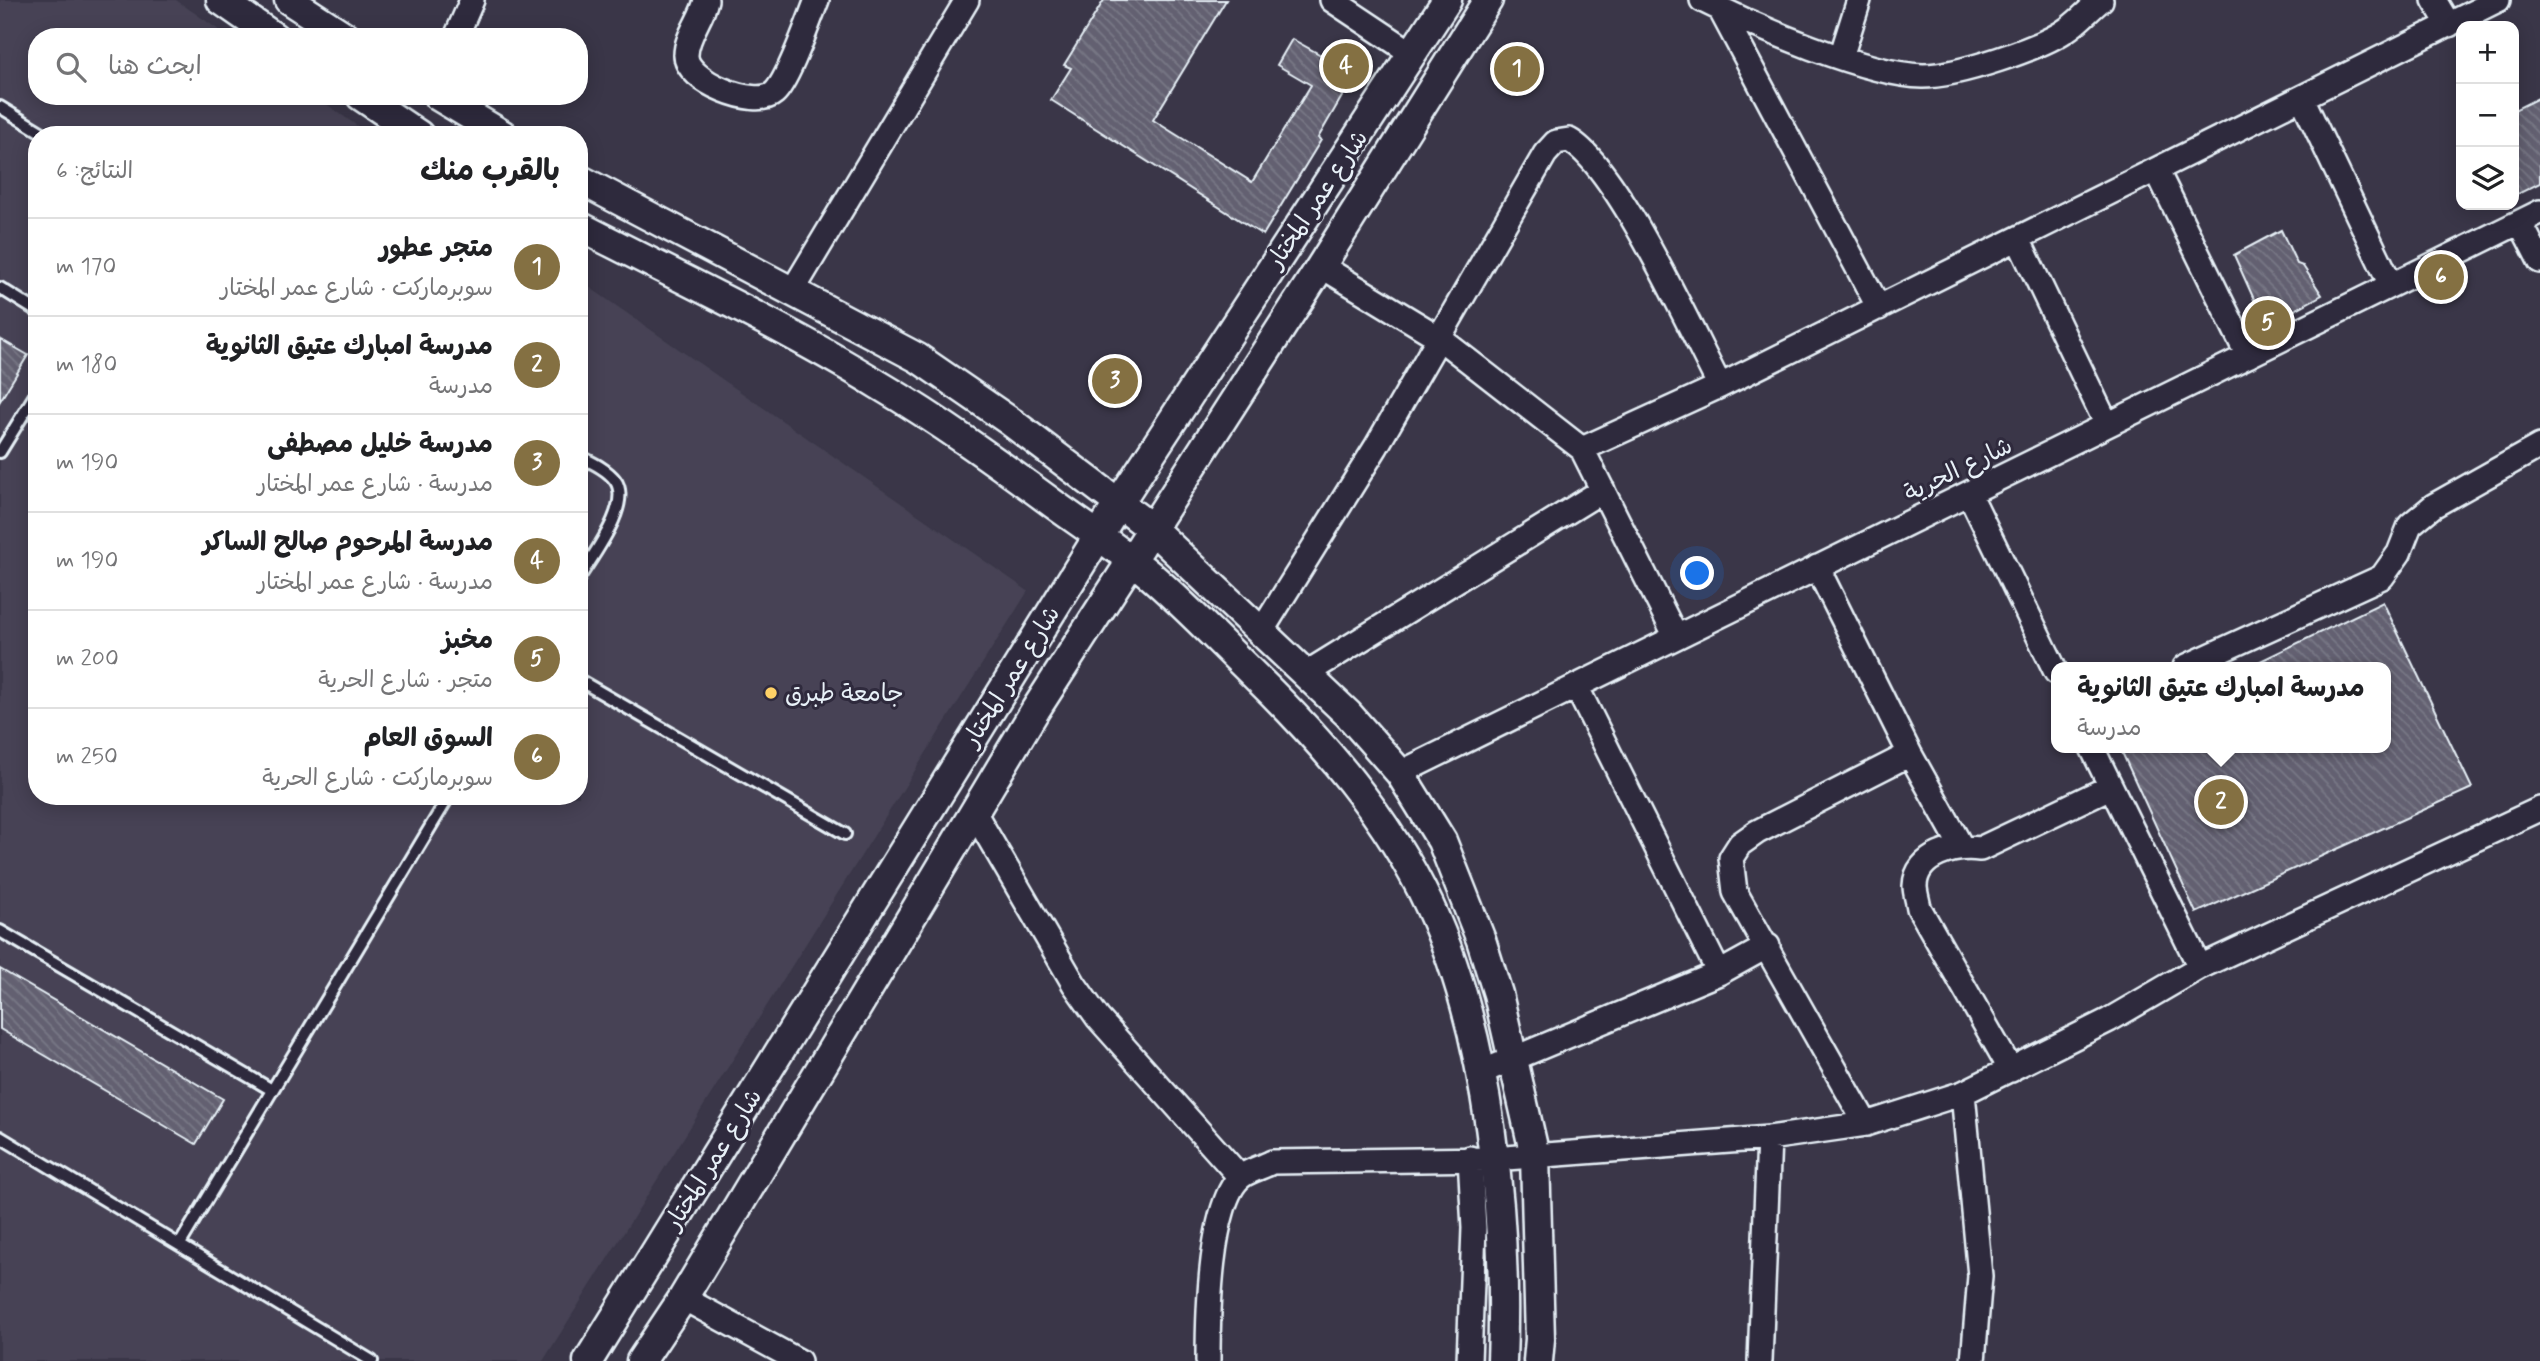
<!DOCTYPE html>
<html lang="ar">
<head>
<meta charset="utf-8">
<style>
  :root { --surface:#fff; --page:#f6f6f6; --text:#202124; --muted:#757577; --line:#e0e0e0; --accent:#847042 }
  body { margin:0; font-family:Mynerve,"Playpen Sans Arabic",sans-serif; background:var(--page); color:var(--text); direction:rtl }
  .controls { position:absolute; right:21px; top:21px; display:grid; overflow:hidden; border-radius:14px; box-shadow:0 4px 18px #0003 }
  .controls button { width:63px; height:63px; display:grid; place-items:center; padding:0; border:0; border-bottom:2px solid var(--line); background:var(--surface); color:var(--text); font:35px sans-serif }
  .you { position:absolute; left:1698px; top:574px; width:24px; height:24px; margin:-18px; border:5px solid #fff; border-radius:50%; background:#1a73e8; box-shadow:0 0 0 10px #1a73e833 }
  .badge { display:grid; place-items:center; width:46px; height:46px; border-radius:50%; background:var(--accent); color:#fff; font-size:23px; font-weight:700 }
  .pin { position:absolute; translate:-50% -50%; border:4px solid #fff; box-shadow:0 2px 7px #0006 }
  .popup { position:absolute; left:2051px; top:662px; width:340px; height:91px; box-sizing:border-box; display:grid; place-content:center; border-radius:14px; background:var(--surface); filter:drop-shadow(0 2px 5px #0005); font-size:23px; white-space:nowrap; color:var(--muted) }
  .popup b { font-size:26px; color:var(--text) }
  .popup::after { content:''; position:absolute; left:50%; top:100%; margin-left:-14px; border:14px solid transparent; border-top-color:var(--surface) }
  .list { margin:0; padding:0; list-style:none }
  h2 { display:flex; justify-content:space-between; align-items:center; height:91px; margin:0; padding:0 28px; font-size:30px }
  h2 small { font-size:23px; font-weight:400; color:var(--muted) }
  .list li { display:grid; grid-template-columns:46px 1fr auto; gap:21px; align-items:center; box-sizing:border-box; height:98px; padding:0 28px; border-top:2px solid var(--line) }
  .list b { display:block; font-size:26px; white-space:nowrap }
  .list p { margin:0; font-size:23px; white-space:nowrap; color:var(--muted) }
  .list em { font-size:23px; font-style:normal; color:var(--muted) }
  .icon { flex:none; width:38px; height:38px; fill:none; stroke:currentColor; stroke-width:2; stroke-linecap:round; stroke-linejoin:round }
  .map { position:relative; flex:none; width:2540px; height:1361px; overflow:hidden; direction:ltr }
  .search { position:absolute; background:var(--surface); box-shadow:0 4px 18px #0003; left:28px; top:28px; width:560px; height:77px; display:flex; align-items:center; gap:18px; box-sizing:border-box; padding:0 24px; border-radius:28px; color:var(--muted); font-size:26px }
  .panel { position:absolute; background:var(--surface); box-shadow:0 4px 18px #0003; left:28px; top:126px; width:560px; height:679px; border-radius:28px; direction:rtl }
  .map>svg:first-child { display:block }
  .built { fill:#464354 }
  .building { fill:url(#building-back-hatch); stroke:#e8f1f8; stroke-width:2 }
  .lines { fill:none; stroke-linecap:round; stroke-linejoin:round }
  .service-casing { stroke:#e8f1f8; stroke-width:16 }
  .minor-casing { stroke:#e8f1f8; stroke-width:28 }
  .tertiary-casing { stroke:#e8f1f8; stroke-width:33 }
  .service { stroke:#2f2a3d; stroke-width:10 }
  .minor { stroke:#2f2a3d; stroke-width:23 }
  .tertiary { stroke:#2f2a3d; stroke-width:28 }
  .poi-dot { fill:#ffd166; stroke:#2f2a3d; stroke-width:2.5 }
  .labels { text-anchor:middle; stroke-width:6; stroke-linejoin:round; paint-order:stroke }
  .street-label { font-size:24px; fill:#e8f1f8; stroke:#2f2a3d }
  .poi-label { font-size:24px; fill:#e8f1f8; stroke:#2f2a3d; text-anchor:start }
</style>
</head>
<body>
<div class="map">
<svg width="2540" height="1361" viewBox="0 0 2540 1361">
  <defs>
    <pattern id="building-back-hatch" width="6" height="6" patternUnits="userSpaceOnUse" patternTransform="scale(1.75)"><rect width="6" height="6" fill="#636171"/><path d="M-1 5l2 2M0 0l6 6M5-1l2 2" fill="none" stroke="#797886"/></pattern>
  </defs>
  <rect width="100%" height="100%" fill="#3a3648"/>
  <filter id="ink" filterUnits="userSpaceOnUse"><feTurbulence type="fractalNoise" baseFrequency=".0143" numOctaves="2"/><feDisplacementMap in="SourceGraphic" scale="14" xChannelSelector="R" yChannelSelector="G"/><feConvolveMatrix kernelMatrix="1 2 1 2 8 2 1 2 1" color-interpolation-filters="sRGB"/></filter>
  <g filter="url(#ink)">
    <path class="built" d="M0 0H176L229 37H37V96H315L370 135H37V796H579V280L1028 591 543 1361H0Z"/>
    <path class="building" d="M1104 0H1226L1153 120 1252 182 1311 85 1277 65 1292 39 1355 74 1318 138 1321 140 1263 235 1051 100 1071 68 1064 65Z
      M2540 97V183L2514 196V110Z
      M2281 230 2297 264 2303 266 2322 295 2266 326 2234 255Z
      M0 339 28 355 0 401Z
      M2383 602 2472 788 2196 913 2120 748H2385V667H2248Z
      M0 969 223 1099 196 1144 0 1029Z"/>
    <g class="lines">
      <defs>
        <path id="service" d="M0 107 46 135
          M0 288 37 311
          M0 452 37 392
          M579 456C591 462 607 469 615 480 633 504 592 556 579 578
          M579 680 845 834
          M0 931 272 1090
          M0 1137 372 1361
          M180 1244 449 796"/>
        <path id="minor" d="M706 0C702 19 686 36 686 55 685 81 756 109 774 93 788 81 809 20 817 0
          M1332 0 1413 54
          M1702 0C1754 26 1867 75 1923 76 1956 76 2043 48 2069 28 2080 20 2090 9 2101 0
          M2434 0 2449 25
          M1720 9 1879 308
          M456 37 472 0
          M1841 57 1859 0
          M2302 98 2391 285
          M2157 171 2248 356
          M2520 222 2540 261
          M2018 239 2107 425
          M1321 266 1438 337 1582 449 1676 637
          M793 290 967 0
          M1582 449 1720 386 2498 0
          M1969 493 2056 672
          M1817 567 1910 754 1961 846
          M1261 632 1376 447 1545 154 1556 142 1569 140C1617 166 1691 331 1720 386
          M2185 667 2382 577 2399 553 2410 525 2433 506 2540 446
          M1305 674 1603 490
          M1576 686 1719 973
          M2092 748 2200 967
          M1400 773 2540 212
          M974 812 1074 984 1098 1018 1240 1177
          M2011 1070 1919 908C1918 901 1915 893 1915 886 1916 854 1956 846 1980 849L2110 787
          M1479 1073 1719 973 1768 946
          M1963 1093 1980 1276 1973 1361
          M1866 1124 1735 892 1731 858 1740 844 1757 832 1910 754
          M683 1298 799 1361
          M1208 1361C1208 1322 1209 1200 1242 1176 1250 1170 1263 1167 1272 1162L1493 1159 1769 1138 1866 1124 1963 1093 2109 1020 2200 967 2540 809
          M1469 1361 1474 1228 1470 1158
          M1760 1361 1769 1138"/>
        <path id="tertiary" d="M221 0 274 37
          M289 0 346 37
          M361 96 419 135
          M438 96 503 135
          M579 179 918 358 1011 422 1150 527 1348 714 1400 773 1442 841 1481 940 1498 994 1535 1156 1540 1339 1538 1361
          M579 226C680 278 783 326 879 385 940 421 998 463 1055 505 1087 528 1120 550 1150 575 1186 606 1219 641 1253 674 1322 741 1388 817 1429 905 1489 1034 1508 1219 1502 1361
          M588 1361 1120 501 1447 0
          M641 1361 683 1298 1036 709 1321 266 1488 0"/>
      </defs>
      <use href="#service" class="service-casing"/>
      <use href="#minor" class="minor-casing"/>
      <use href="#tertiary" class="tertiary-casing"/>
      <use href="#service" class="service"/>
      <use href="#minor" class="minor"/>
      <use href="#tertiary" class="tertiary"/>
    </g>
  </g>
  <circle class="poi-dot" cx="771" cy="693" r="7"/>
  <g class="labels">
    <g class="street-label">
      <text transform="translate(1317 199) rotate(-56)" y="8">شارع عمر المختار</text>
      <text transform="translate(1958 469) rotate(-26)" y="8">شارع الحرية</text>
      <text transform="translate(1011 676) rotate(-58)" y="8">شارع عمر المختار</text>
      <text transform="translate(713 1159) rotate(-58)" y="8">شارع عمر المختار</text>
    </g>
    <g class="poi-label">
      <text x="785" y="701">جامعة طبرق</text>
    </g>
  </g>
</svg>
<div class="controls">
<button>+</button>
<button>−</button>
<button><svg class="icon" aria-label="layers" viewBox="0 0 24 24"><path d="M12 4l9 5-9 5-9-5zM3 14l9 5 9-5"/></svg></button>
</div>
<div class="you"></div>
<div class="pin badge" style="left:1517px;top:69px">1</div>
<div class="pin badge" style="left:2221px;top:802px">2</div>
<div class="popup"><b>مدرسة امبارك عتيق الثانوية</b>مدرسة</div>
<div class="pin badge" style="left:1115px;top:381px">3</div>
<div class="pin badge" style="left:1346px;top:66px">4</div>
<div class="pin badge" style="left:2268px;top:323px">5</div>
<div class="pin badge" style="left:2441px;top:277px">6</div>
<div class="search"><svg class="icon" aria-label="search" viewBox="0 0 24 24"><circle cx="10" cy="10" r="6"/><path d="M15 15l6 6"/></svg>ابحث هنا</div>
<section class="panel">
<h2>بالقرب منك<small>النتائج: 6</small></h2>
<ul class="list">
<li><span class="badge">1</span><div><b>متجر عطور</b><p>سوبرماركت · شارع عمر المختار</p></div><em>170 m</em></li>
<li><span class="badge">2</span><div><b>مدرسة امبارك عتيق الثانوية</b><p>مدرسة</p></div><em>180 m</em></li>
<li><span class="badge">3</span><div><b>مدرسة خليل مصطفى</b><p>مدرسة · شارع عمر المختار</p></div><em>190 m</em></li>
<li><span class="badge">4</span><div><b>مدرسة المرحوم صالح الساكر</b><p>مدرسة · شارع عمر المختار</p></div><em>190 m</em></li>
<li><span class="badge">5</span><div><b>مخبز</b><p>متجر · شارع الحرية</p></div><em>200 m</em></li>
<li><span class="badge">6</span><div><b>السوق العام</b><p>سوبرماركت · شارع الحرية</p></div><em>250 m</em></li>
</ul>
</section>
</div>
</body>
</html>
